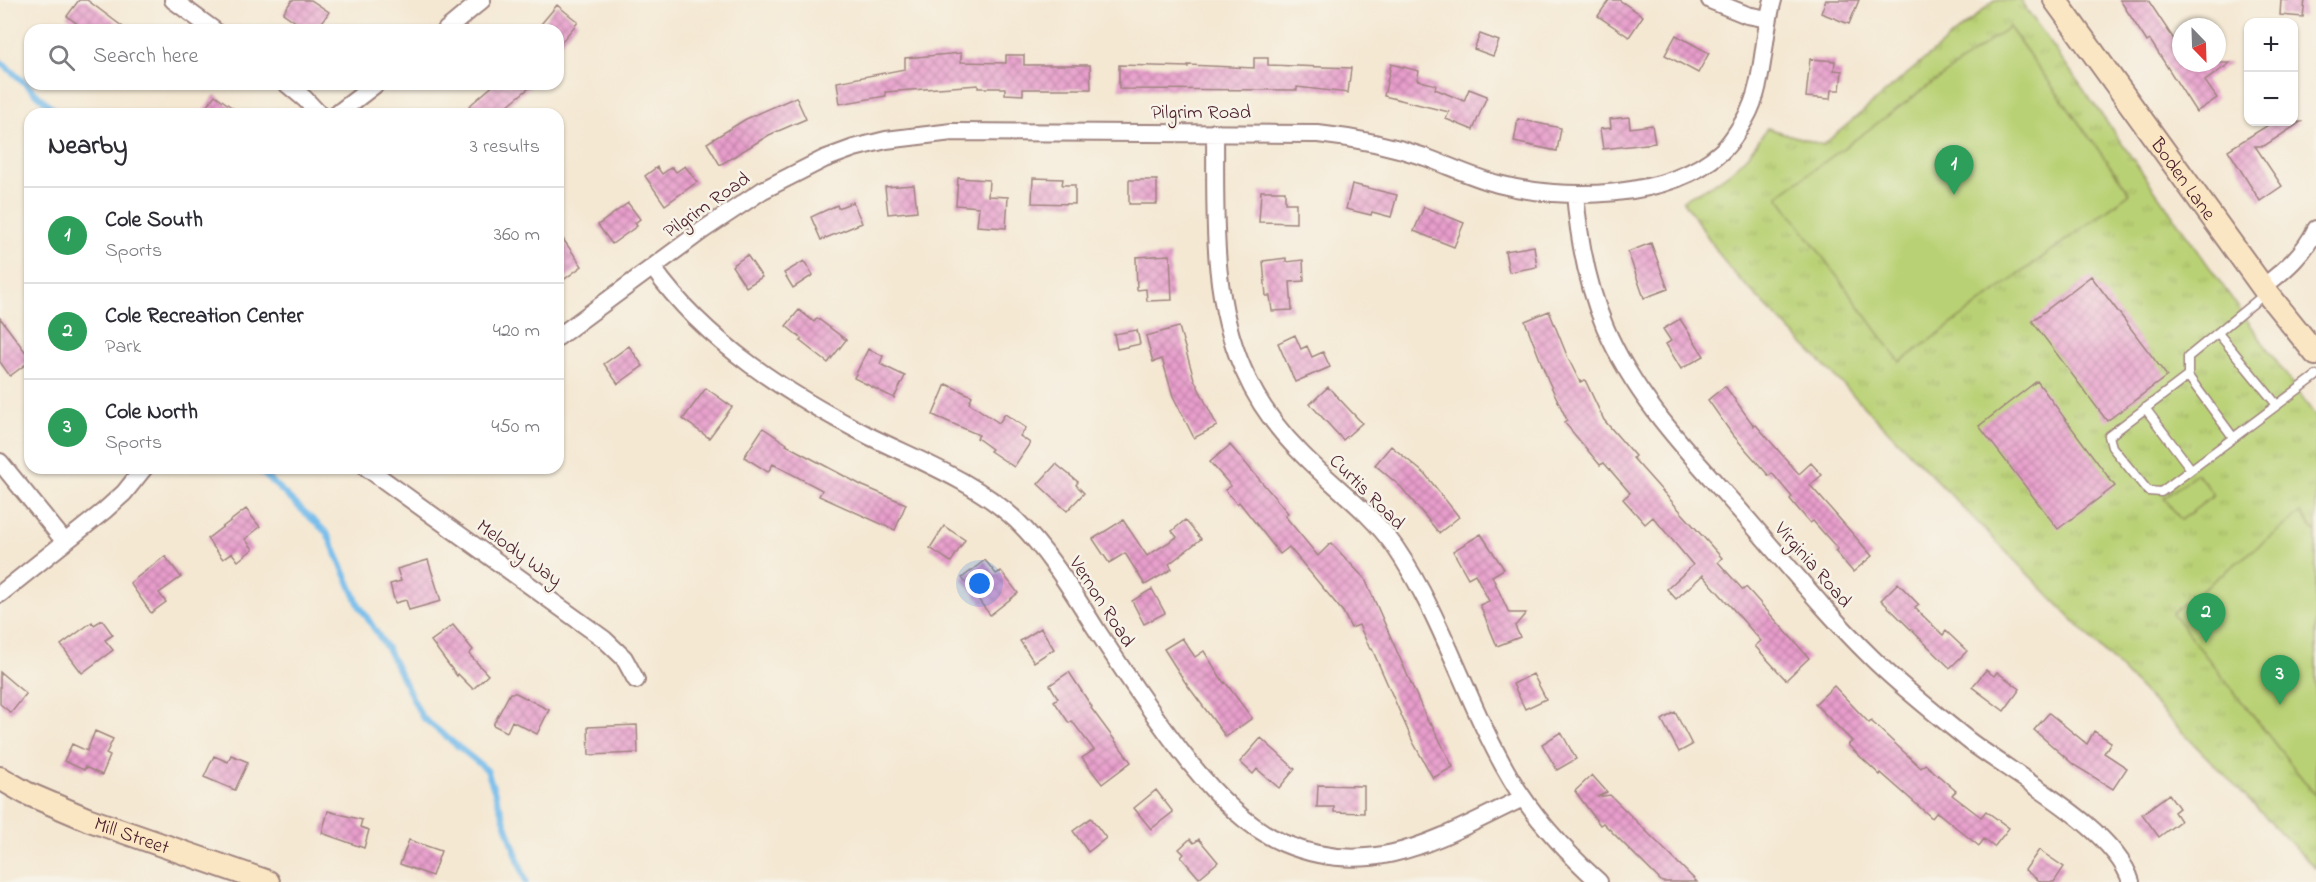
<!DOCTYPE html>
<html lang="en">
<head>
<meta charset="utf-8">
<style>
  :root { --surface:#fff; --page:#f2f2f3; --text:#2b2b33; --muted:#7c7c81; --line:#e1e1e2; --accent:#2563eb }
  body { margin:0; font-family:"Indie Flower",sans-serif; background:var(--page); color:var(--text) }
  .controls { position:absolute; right:18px; top:18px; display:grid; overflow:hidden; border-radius:12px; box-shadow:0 2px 4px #0004 }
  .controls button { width:54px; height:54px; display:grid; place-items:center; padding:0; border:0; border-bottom:2px solid var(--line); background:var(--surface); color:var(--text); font:30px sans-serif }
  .compass { position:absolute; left:2172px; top:18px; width:54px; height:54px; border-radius:50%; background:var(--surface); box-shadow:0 2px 4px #0004; rotate:157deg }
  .you { position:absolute; left:980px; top:584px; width:21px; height:21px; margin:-15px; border:4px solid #fff; border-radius:50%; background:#1a73e8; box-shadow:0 0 0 9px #1a73e833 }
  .badge { display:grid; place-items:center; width:39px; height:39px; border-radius:50%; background:var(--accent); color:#fff; font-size:20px; font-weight:700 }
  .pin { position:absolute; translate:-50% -50px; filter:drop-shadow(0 2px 3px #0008) }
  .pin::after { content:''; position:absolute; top:32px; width:21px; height:18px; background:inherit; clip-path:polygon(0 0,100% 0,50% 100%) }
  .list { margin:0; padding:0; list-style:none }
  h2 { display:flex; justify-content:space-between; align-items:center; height:78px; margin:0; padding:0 24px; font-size:26px }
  h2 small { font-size:20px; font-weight:400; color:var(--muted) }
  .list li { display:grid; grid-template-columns:39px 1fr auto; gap:18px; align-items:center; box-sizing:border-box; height:96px; padding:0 24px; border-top:2px solid var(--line) }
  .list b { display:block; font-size:22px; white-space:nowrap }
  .list p { margin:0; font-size:20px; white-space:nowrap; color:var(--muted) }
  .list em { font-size:20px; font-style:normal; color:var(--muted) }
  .icon { flex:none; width:33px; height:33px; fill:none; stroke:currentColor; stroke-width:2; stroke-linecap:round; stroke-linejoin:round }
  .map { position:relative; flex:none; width:2316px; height:882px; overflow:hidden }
  .search { position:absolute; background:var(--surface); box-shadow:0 2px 4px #0004; left:24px; top:24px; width:540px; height:66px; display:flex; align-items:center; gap:15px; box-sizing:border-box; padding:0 21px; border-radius:18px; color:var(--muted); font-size:22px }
  .panel { position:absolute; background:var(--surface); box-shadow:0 2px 4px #0004; left:24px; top:108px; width:540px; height:366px; border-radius:18px }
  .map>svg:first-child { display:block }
  .grass { fill:url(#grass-tufts); stroke:#827850; stroke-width:1.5 }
  .pitch { fill:#b9d175; stroke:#827850; stroke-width:1.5 }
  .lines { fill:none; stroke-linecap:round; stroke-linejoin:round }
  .stream { stroke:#73bbeb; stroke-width:6 }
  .building { fill:url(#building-cross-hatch) }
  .lane-casing { stroke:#9f847f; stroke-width:11 }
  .street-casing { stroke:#9f847f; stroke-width:20 }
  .secondary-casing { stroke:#9f847f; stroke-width:26 }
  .lane { stroke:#fff; stroke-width:8 }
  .street { stroke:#fff; stroke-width:16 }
  .secondary { stroke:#fbe6c4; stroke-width:22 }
  .labels { text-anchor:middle; stroke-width:5; stroke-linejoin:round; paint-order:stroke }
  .street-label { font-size:20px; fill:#4a1f2b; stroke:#f7f3e8 }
</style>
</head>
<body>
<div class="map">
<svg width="2316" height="882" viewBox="0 0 2316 882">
  <defs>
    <pattern id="grass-tufts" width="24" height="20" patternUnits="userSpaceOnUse" patternTransform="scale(1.5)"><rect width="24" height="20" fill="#b9d175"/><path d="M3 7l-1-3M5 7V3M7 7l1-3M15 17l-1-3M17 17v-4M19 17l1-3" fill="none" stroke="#a1b365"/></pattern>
    <pattern id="building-cross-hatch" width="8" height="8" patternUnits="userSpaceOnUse" patternTransform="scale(1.5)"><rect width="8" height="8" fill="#e89ecc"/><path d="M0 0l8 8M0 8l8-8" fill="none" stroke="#be80a6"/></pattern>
  </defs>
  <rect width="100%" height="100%" fill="#f7f3e8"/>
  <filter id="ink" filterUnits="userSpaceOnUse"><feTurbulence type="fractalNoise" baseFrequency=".0167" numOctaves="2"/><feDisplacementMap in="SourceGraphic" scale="12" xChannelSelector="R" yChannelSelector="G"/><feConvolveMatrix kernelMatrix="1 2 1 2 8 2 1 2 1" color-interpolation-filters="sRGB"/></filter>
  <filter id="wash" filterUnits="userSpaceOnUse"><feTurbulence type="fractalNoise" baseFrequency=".008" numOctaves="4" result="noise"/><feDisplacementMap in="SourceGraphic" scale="24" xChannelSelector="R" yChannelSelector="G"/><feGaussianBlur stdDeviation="1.35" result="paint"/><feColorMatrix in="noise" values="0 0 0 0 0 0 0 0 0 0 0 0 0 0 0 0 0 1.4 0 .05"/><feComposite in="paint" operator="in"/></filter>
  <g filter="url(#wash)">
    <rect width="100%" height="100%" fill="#f4e8d3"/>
    <path class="grass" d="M1995 0H2020L2316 417V869L1728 267 1683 200C1724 180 1742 168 1767 128L1823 145Z"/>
    <path class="pitch" d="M2009 27 2130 193 1900 362 1778 196Z
      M2197 473 2214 495 2181 520 2164 498Z
      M2301 513 2316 533V796L2172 613Z"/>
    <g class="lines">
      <path class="stream" d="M0 61 59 114
        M257 468 327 533 359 605 388 650 422 717 487 770 526 882"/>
    </g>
    <g id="blocks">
      <path class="building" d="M79 0H87L127 30H85L67 16Z
        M292 0H311L329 12 317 30H293L297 23 283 13Z
        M1609 0H1619L1643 16 1629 37 1598 16Z
        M1826 0H1859L1849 24 1821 13Z
        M2120 0H2148L2181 50V63H2230L2205 81 2217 98 2196 112 2150 40 2147 42Z
        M2281 0H2305L2303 17 2280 15Z
        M557 5 578 22 558 46V30H536Z
        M1480 34 1499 41 1493 56 1474 49Z
        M1676 35 1709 53 1698 73 1665 55Z
        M961 53V62L1006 63V55H1024V65H1090L1091 89H1023V95L1005 94V88H978V85L885 92 886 96 840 104 837 82 905 69V58Z
        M1254 58H1268V65L1351 68 1348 93 1297 87V90L1119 89V65L1188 67V65L1254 68Z
        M1810 59 1835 61 1834 70 1842 71 1840 90H1831L1830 99 1806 97Z
        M1391 64 1419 71 1417 80 1436 85 1435 89 1464 101 1469 89 1487 96 1473 130 1446 119 1449 112 1384 96Z
        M495 84H534L508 105 515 114H475L469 106Z
        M215 95 241 114H201Z
        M796 97 806 119 769 135 720 165 707 143 746 119Z
        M1629 117 1630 128 1652 125 1655 143 1603 149 1600 129 1611 128 1610 119Z
        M1518 119 1561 128 1557 151 1514 142Z
        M2273 122H2301L2264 146H2255L2282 186 2260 201 2228 150Z
        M685 166 697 182 665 205 645 176 657 167 662 174 672 167 676 172Z
        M958 178 989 180 988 196 1008 197 1006 228 977 226 979 207 956 205Z
        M1033 178 1063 179 1062 185H1075V204L1032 203Z
        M1129 180H1157V204H1129Z
        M1352 184 1397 195 1391 217 1372 212 1371 215 1346 209Z
        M914 185 917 211 888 214 885 187Z
        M1261 191H1285V203H1296V223L1259 222Z
        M853 202 862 223 821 240 811 217 837 205 838 208Z
        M628 203 640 219 635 223 637 226 612 244 598 225Z
        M1424 207 1464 223 1454 247 1414 231Z
        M558 232 582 266 558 284Z
        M1651 243 1668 289 1644 298 1628 252Z
        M1534 246 1537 267 1509 272 1505 251Z
        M747 255 762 277 746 287 732 266Z
        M1170 255 1172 300 1147 301 1146 289 1137 290 1136 257Z
        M1286 258V262L1303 260 1304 281 1290 282 1292 310 1272 311 1270 296H1266L1263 261Z
        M804 261 813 275 793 288 784 273Z
        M2091 276 2167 376 2107 421 2032 321Z
        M799 310 814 322 817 318 846 340 828 363 800 341 802 339 786 326Z
        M1549 311 1568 358 1580 382 1585 380 1604 420 1635 456 1633 458 1722 558 1718 562 1743 590 1746 587 1809 658 1786 680 1755 646 1761 641 1703 575 1676 599 1667 589 1693 565 1653 517 1645 524 1623 499 1630 493 1604 463 1600 465 1564 422 1567 420 1548 380 1525 321Z
        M0 318 30 358V361L10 376 0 362Z
        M1680 319 1704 356 1681 369 1666 344 1671 341 1663 329Z
        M1179 327 1194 379 1217 426 1194 438 1173 396 1162 359 1153 362 1146 336Z
        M1137 330 1140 344 1117 349 1114 334Z
        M1295 335 1301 349 1307 346 1312 357 1323 352 1330 367 1295 382 1278 343Z
        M629 346 643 366 618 384 604 364Z
        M868 349 883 356 880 364 905 376 894 398 854 378Z
        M2037 381 2115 486 2058 529 1979 426Z
        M946 384 972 396 969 403 999 423 1005 414 1026 428 1020 436 1030 443 1014 467 990 451 992 449 977 438 979 435 933 415Z
        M1725 386 1754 426 1756 425 1799 474 1811 463 1822 475 1810 485 1872 556 1853 572 1835 551 1838 549 1813 521 1810 523 1790 499 1792 497 1772 473 1769 476 1732 434 1708 400Z
        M1328 387 1362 423 1343 440 1310 404Z
        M706 388 732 407 709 438 683 419Z
        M763 428 787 444 786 445 863 486 906 504 895 530 819 496 822 490 773 464 768 472 744 457Z
        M1230 445 1288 513 1285 516 1318 556 1331 543 1365 579 1429 724 1431 723 1453 767 1433 778 1413 742 1372 649H1370L1359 625 1351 628 1343 612 1289 547 1280 554 1239 502 1237 504 1225 490 1231 486 1210 462Z
        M1391 446 1425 474 1459 517 1439 533 1401 487 1375 465Z
        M1056 464 1078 482 1076 485 1084 493 1067 511 1038 484Z
        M246 509 260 527 245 539 253 549 238 561 232 553 223 559 207 539Z
        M1123 520 1147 556 1177 537 1172 531 1185 520 1201 539 1169 564 1172 569 1145 585 1125 553 1109 563 1093 539Z
        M944 526 965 540 951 562 930 548Z
        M1481 534 1504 569 1492 576 1509 613H1526L1515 626 1520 637 1497 646 1480 605 1489 601 1475 574 1468 578 1453 551Z
        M165 556 181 577 159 593 166 602 151 613 130 583Z
        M428 560 441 601 409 610 406 600 395 603 390 584 401 581 397 569Z
        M985 560 996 574 1001 571 1018 593 990 615 962 578Z
        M1898 583 1919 605 1915 608 1943 635 1946 631 1967 651 1950 668 1881 600Z
        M1152 589 1165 613 1144 624 1132 601Z
        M102 620 113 635 105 640 113 650 82 673 61 645 92 622 94 625Z
        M453 625 473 650 469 654 488 675 473 689 458 674 457 676 431 641Z
        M1041 628 1054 649 1034 662 1020 641Z
        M1182 638 1195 657 1204 651 1224 683 1225 682 1252 718 1226 737 1185 682 1164 649Z
        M1986 670 1994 676 1997 672 2020 689 2004 711 1972 687Z
        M0 672 26 694 11 713 0 704Z
        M1069 672 1092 707 1091 708 1131 762 1102 784 1082 758 1094 750 1072 721 1069 723 1054 701 1058 698 1050 685Z
        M1533 674 1546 699 1525 709 1513 684Z
        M1834 686 1869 723 1871 721 1921 768 1925 764 1956 791 1952 795 1981 817 1986 811 2009 828 1994 847 1984 839 1979 846 1937 812 1932 818 1881 773 1880 775 1848 745 1852 741 1815 704Z
        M510 693H516L549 710 537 734 512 721 507 732 493 725Z
        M1675 712 1692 745 1679 752 1662 720Z
        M2049 713 2087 744 2094 731 2111 742 2104 753 2127 768 2113 789 2074 765 2034 730Z
        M637 725 638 753 589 755 588 727Z
        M95 731 113 739 106 754 110 756 102 775 85 767 84 770 64 761 72 744 87 751Z
        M1561 732 1576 759 1557 770 1542 744Z
        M1261 738 1295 769 1279 788 1257 769 1253 774 1240 762Z
        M231 755 248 762 235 790 204 777 214 756 228 762Z
        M1592 775 1607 792 1597 797 1610 795 1697 882H1662L1603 823 1600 825 1575 791Z
        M1318 785 1364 786V813L1334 812V807H1317Z
        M1156 790 1173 812 1151 829 1134 808Z
        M2169 794 2179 808 2174 812 2180 821 2159 837 2142 814Z
        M328 811 362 820 360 827 369 830 364 848 322 833Z
        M1091 818 1106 838 1088 852 1073 831Z
        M1190 839 1194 843 1199 839 1218 862 1199 878 1181 857 1184 854 1179 849Z
        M409 840 441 851 432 876 400 864Z
        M2039 850 2064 867 2054 882H2041L2025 870Z"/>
    </g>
  </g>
  <g filter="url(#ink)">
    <use href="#blocks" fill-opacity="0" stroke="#9f847f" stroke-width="1.5"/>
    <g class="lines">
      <defs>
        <path id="lane" d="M2218 333 2277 405
          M2188 376 2109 436 2112 447 2148 491 2161 492 2316 376
          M2145 408 2191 469
          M2233 437 2188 376V357L2266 293"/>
        <path id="street" d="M173 0 214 30
          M1710 0 1747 15 1768 19
          M446 30 482 0
          M287 84 305 99 319 114
          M337 114 376 84
          M1215 132C1216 212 1210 294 1243 369 1256 399 1276 428 1299 451 1330 484 1368 509 1395 547 1444 619 1467 705 1511 779 1534 818 1565 851 1599 882
          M1575 194C1579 240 1587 285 1605 327 1636 400 1692 456 1743 514 1785 562 1825 612 1871 657 1901 687 1935 713 1968 740 2013 775 2115 828 2131 882
          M653 268C706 343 789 395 869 436 920 461 974 481 1016 520 1049 552 1072 591 1096 629 1126 675 1156 720 1190 763 1215 794 1246 827 1283 843 1375 882 1442 836 1523 798
          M2263 287C2285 270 2304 254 2316 229
          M558 337 703 230 763 190 824 159 854 148 886 140 952 132 1318 134C1355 138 1390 145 1425 157 1449 166 1472 177 1498 184 1563 201 1668 200 1721 152 1731 143 1738 131 1745 119 1765 85 1762 38 1773 0
          M0 462 65 542
          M367 468 604 639 624 658 636 680
          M0 594 104 511 124 493 144 468"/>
        <g id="secondary">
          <path id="s1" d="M2055 0 2267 293 2316 354"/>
          <path id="s2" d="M0 778 26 793 87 819 268 882"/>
        </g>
      </defs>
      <use href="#lane" class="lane-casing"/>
      <use href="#street" class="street-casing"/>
      <use href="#secondary" class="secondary-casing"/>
      <use href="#lane" class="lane"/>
      <use href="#street" class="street"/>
      <use href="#secondary" class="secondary"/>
    </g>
  </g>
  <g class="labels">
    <g class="street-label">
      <text x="1201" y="118">Pilgrim Road</text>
      <text dy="7" stroke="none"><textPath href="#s1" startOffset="220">Boden Lane</textPath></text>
      <text transform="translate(706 204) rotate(-35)" y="7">Pilgrim Road</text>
      <text transform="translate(1368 491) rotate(45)" y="7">Curtis Road</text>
      <text transform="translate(520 552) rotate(36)" y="7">Melody Way</text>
      <text transform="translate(1814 564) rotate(49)" y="7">Virginia Road</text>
      <text transform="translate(1103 601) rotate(57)" y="7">Vernon Road</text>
      <text dy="7" stroke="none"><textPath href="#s2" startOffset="144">Mill Street</textPath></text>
    </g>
  </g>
</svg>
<div class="controls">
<button>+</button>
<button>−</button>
</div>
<svg class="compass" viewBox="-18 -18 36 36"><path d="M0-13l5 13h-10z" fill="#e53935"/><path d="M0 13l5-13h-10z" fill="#7c7c81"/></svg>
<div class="you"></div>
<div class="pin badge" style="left:1954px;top:195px;background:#2e9e5b">1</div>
<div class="pin badge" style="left:2206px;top:643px;background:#2e9e5b">2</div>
<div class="pin badge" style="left:2280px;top:705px;background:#2e9e5b">3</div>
<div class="search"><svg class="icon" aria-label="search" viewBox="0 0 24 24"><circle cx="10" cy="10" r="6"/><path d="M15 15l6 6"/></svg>Search here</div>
<section class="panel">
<h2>Nearby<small>3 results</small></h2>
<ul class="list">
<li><span class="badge" style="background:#2e9e5b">1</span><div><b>Cole South</b><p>Sports</p></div><em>360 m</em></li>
<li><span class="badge" style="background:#2e9e5b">2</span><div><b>Cole Recreation Center</b><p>Park</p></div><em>420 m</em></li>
<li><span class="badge" style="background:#2e9e5b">3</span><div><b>Cole North</b><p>Sports</p></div><em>450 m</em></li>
</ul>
</section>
</div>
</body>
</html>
